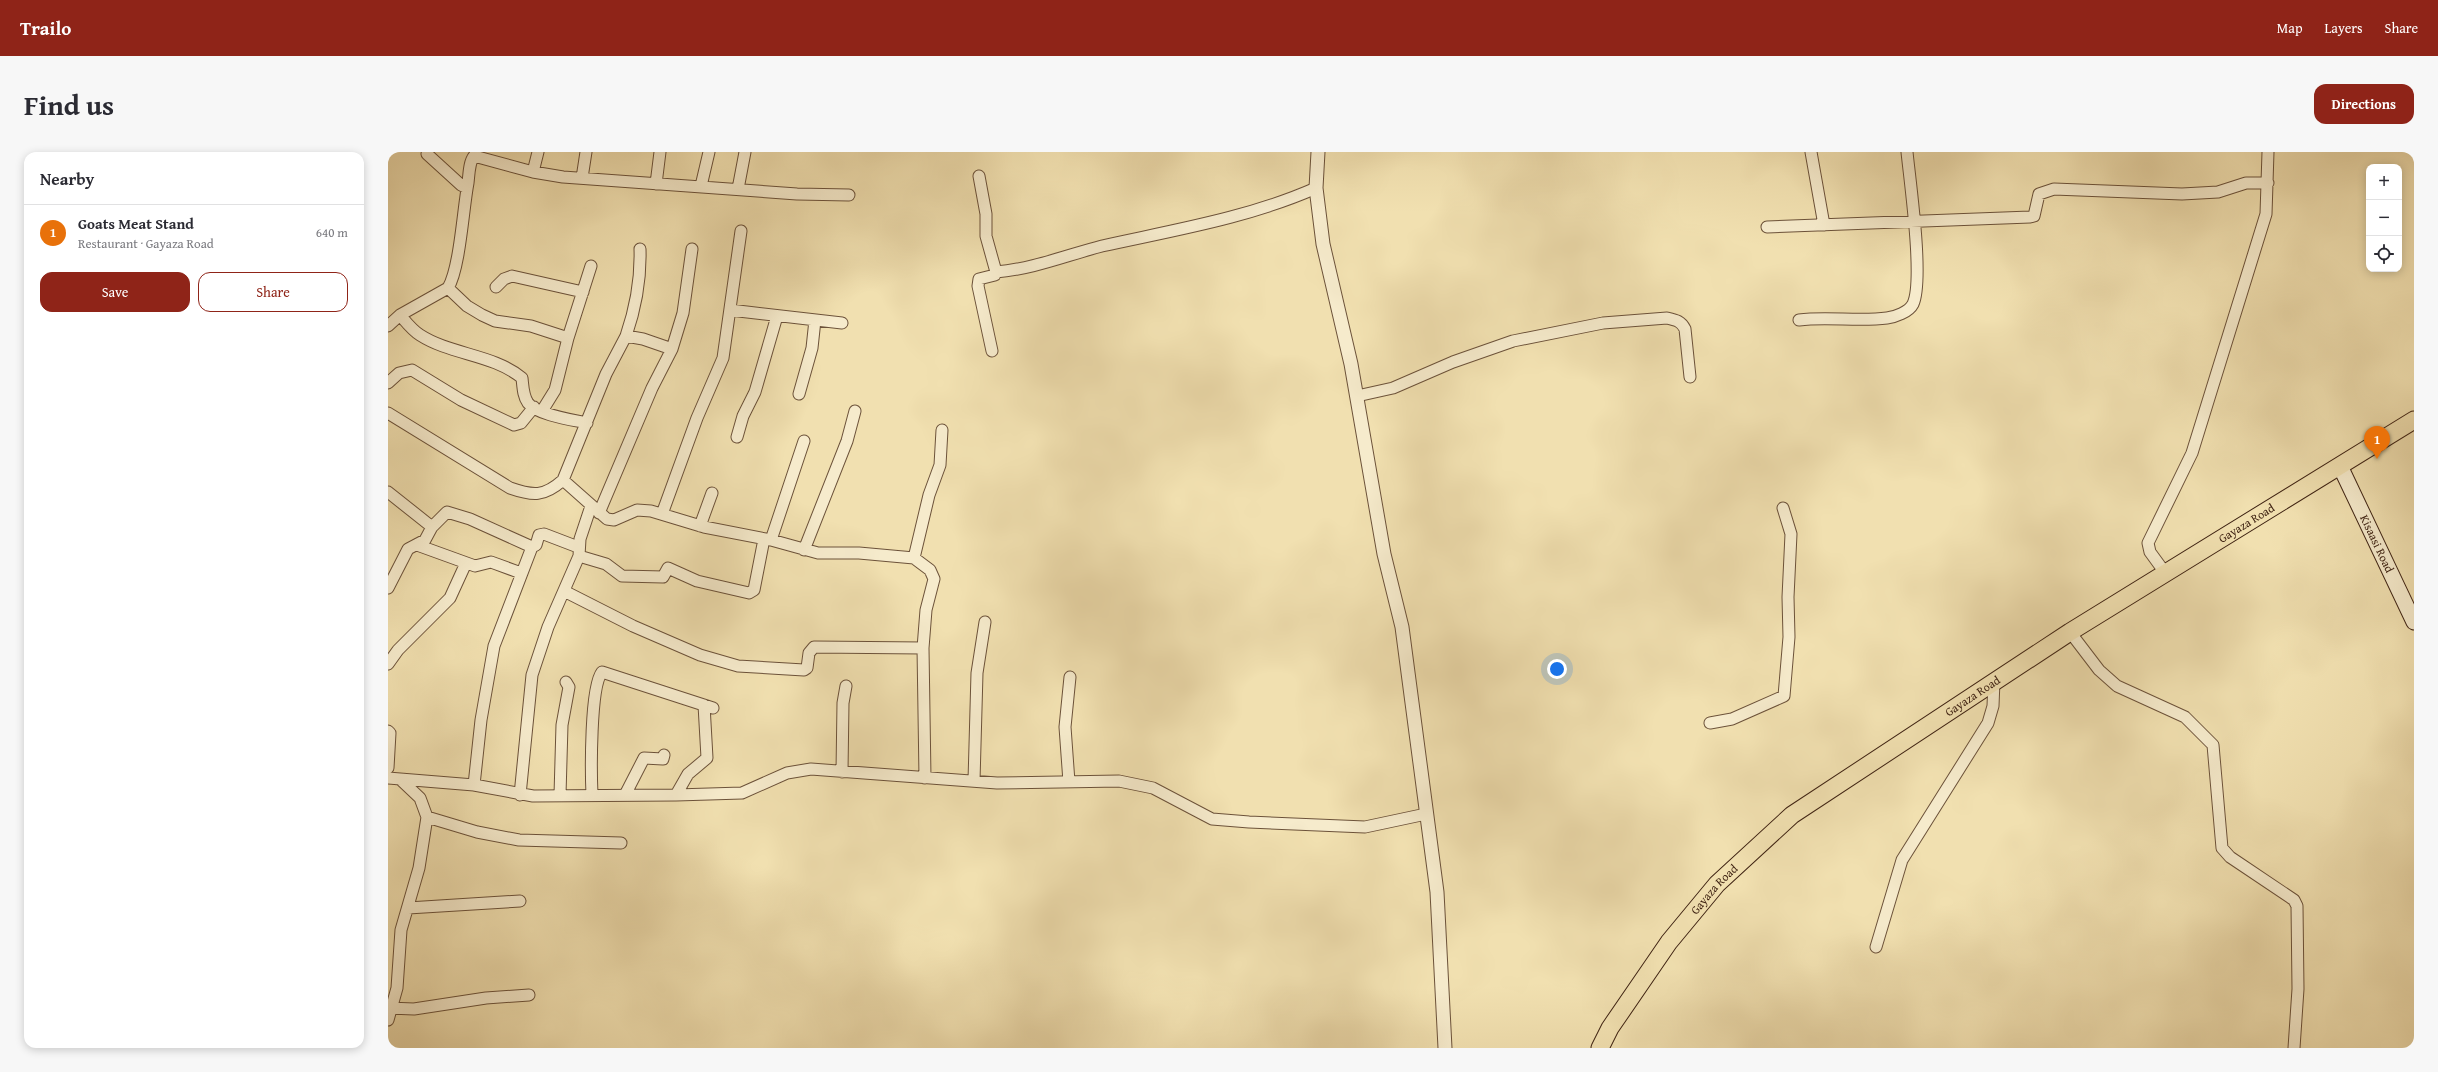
<!DOCTYPE html>
<html lang="en">
<head>
<meta charset="utf-8">
<style>
  :root { --surface:#fff; --page:#f7f7f7; --text:#2b2b33; --muted:#7c7c81; --line:#e1e1e2; --accent:#8f2418 }
  body { margin:0; font-family:"Gentium Book Plus",serif; background:var(--page); color:var(--text) }
  .controls { position:absolute; right:12px; top:12px; display:grid; overflow:hidden; border-radius:8px; box-shadow:0 2px 10px #0003 }
  .controls button { width:36px; height:36px; display:grid; place-items:center; padding:0; border:0; border-bottom:1px solid var(--line); background:var(--surface); color:var(--text); font:20px sans-serif }
  .you { position:absolute; left:1169px; top:517px; width:14px; height:14px; margin:-10px; border:3px solid #fff; border-radius:50%; background:#1a73e8; box-shadow:0 0 0 6px #1a73e833 }
  .badge { display:grid; place-items:center; width:26px; height:26px; border-radius:50%; background:var(--accent); color:#fff; font-size:13px; font-weight:700 }
  .pin { position:absolute; translate:-50% -33px; filter:drop-shadow(0 1px 2px #0008) }
  .pin::after { content:''; position:absolute; top:21px; width:14px; height:12px; background:inherit; clip-path:polygon(0 0,100% 0,50% 100%) }
  .list { margin:0; padding:0; list-style:none }
  h2 { display:flex; justify-content:space-between; align-items:center; height:52px; margin:0; padding:0 16px; font-size:17px }
  h2 small { font-size:13px; font-weight:400; color:var(--muted) }
  .list li { display:grid; grid-template-columns:26px 1fr auto; gap:12px; align-items:center; box-sizing:border-box; height:56px; padding:0 16px; border-top:1px solid var(--line) }
  .list b { display:block; font-size:15px; white-space:nowrap }
  .list p { margin:0; font-size:13px; white-space:nowrap; color:var(--muted) }
  .list em { font-size:13px; font-style:normal; color:var(--muted) }
  .actions { display:flex; gap:8px; padding:12px 16px }
  .actions a { flex:1; padding:9px 0; border:1px solid var(--accent); border-radius:12px; text-align:center; font-size:14px; color:var(--accent) }
  .actions .main { background:var(--accent); color:#fff }
  .icon { flex:none; width:22px; height:22px; fill:none; stroke:currentColor; stroke-width:2; stroke-linecap:round; stroke-linejoin:round }
  .map { position:relative; flex:none; width:2026px; height:896px; overflow:hidden; border-radius:12px }
  header { display:flex; align-items:center; gap:24px; box-sizing:border-box; height:56px; padding:0 20px; background:var(--accent); color:#fff }
  header strong { font-size:19px }
  nav { display:flex; gap:22px; margin-inline-start:auto; font-size:14px }
  .intro { display:flex; align-items:center; justify-content:space-between; box-sizing:border-box; height:96px; padding:0 24px }
  h1 { margin:0; font-size:28px }
  .button { padding:10px 18px; border-radius:12px; background:var(--accent); color:#fff; font-size:14px; font-weight:700 }
  main { display:flex; gap:24px; padding:0 24px }
  aside { flex:1; background:var(--surface); border-radius:12px; box-shadow:0 2px 10px #0003 }
  .map>svg:first-child { display:block }
  .lines { fill:none; stroke-linecap:round; stroke-linejoin:round }
  .minor-casing { stroke:#6c523a; stroke-width:13 }
  .tertiary-casing { stroke:#6c523a; stroke-width:15 }
  .secondary-casing { stroke:#3f2313; stroke-width:17 }
  .primary-casing { stroke:#3f2313; stroke-width:19 }
  .minor { stroke:#f6ebcc; stroke-width:11 }
  .tertiary { stroke:#f6ebcc; stroke-width:13 }
  .secondary { stroke:#f6ebcc; stroke-width:15 }
  .primary { stroke:#f1e0b0; stroke-width:17 }
  .labels { text-anchor:middle; stroke-width:3; stroke-linejoin:round; paint-order:stroke }
  .street-label { font-size:12px; fill:#3f2313; stroke:#f6ebcc }
</style>
</head>
<body>
<header>
<strong>Trailo</strong>
<nav><a>Map</a><a>Layers</a><a>Share</a></nav>
</header>
<div class="intro"><h1>Find us</h1><a class="button">Directions</a></div>
<main>
<aside>
<h2>Nearby<small></small></h2>
<ul class="list">
<li><span class="badge" style="background:#e8710a">1</span><div><b>Goats Meat Stand</b><p>Restaurant · Gayaza Road</p></div><em>640 m</em></li>
</ul>
<div class="actions"><a class="main">Save</a><a>Share</a></div>
</aside>
<div class="map">
<svg width="2026" height="896" viewBox="0 0 2026 896">
  <rect width="100%" height="100%" fill="#f1e0b0"/>
  <filter id="stains"><feTurbulence type="fractalNoise" baseFrequency=".005" numOctaves="4"/><feColorMatrix values="0 0 0 0 .2 0 0 0 0 .09 0 0 0 0 .02 0 0 0 .5 -.17"/></filter>
  <radialGradient id="worn" r=".72"><stop offset=".6" stop-color="#630" stop-opacity="0"/><stop offset="1" stop-color="#630" stop-opacity=".3"/></radialGradient>
  <g class="lines">
    <defs>
      <path id="minor" d="M1423 0 1436 73
        M39 2 73 33 79 36
        M145 20 150 0
        M591 24 598 62V84L608 120 607 123 591 127 590 134 604 199
        M194 26 198 0
        M268 32 272 0
        M313 34 321 0
        M350 37 357 0
        M1379 75 1642 65 1646 64 1651 42 1666 37 1794 42 1830 40 1858 31H1880
        M608 120C645 117 679 103 714 94 786 78 860 66 928 36
        M108 135 116 127 124 124 195 140
        M60 136 79 154 94 163 107 169 143 174 180 186
        M342 158 454 171
        M12 163C18 170 24 178 32 183 63 203 105 202 134 226 135 235 135 244 140 251 149 263 185 268 199 271
        M1411 168C1440 164 1470 170 1499 166 1507 165 1521 160 1525 152 1536 128 1522 30 1519 0
        M0 174 12 163 60 136C72 116 75 57 80 31 81 23 81 10 86 4L145 20 175 25 409 42 461 43
        M238 184C248 155 253 127 252 97
        M0 231 11 221 24 218 73 248 126 273 133 271 146 255
        M411 242 424 196 427 168
        M969 244 1005 236 1065 210 1125 189 1215 171 1279 166C1288 168 1293 169 1297 177L1302 225
        M154 259 167 238 180 186 203 114
        M0 261 122 336C145 344 156 345 175 328L218 222 238 184 255 187 284 197
        M349 285 355 264 367 240 389 164
        M175 328 219 367 226 368 249 358 263 359 316 375 383 388 430 401H471L526 406 542 418 546 427 538 458 535 496 537 626
        M0 340 44 375
        M211 361 264 236 284 197 295 161 304 97
        M274 362 309 266 335 206 353 79
        M312 374 324 341
        M383 388 416 289
        M29 393 87 414 103 410 133 421
        M416 398 459 289 467 259
        M191 404 218 412 234 424 275 425 280 416 309 429 361 441 366 438 376 387
        M526 406 541 343 552 313 554 278
        M1778 422 1762 400 1760 391 1804 301 1878 62 1880 0
        M0 436 20 397 37 388 44 375 59 360 82 367 144 395
        M176 439 245 474 312 503 350 514 416 518 419 516 421 501 426 495 535 496
        M1682 480 1711 518 1729 534 1797 565 1825 593 1834 696 1842 705 1906 748 1909 754 1910 837 1906 896
        M0 512 10 498 62 446 78 411
        M1322 571 1344 567 1396 544 1401 485 1400 445 1403 382 1395 356
        M0 579 2 581 0 616
        M454 620 455 551 458 534
        M0 626 86 633 145 644 288 643 354 641 399 621 423 617 609 631 731 629 765 636 824 667 861 670 977 675 1038 662
        M586 629 589 521 597 470
        M681 630 677 575 682 525
        M86 633 93 568 106 494 144 395 148 393 151 383 156 382 190 395
        M132 643 144 523 160 475 191 404 192 387 203 354
        M172 643 174 573 181 535 178 530
        M204 643C203 621 202 535 214 520L325 556
        M237 643 256 606 275 607 276 603
        M288 643 300 622 319 606 316 553
        M39 665 89 680 131 688 233 691
        M20 756 132 749
        M1488 795 1514 708 1600 571 1605 554 1606 529
        M0 856 26 857 98 846 141 843
        M0 868 9 836 13 778 31 716 39 665 32 646 13 628"/>
      <path id="tertiary" d="M930 0 928 36 935 92 963 212 996 402 1014 475 1049 740 1057 896"/>
      <g id="secondary">
        <path id="s1" d="M1952 314 2026 470"/>
      </g>
      <g id="primary">
        <path id="s2" d="M1212 896 1222 876 1281 790 1329 732 1404 663 1682 480 2026 268"/>
      </g>
    </defs>
    <use href="#minor" class="minor-casing"/>
    <use href="#tertiary" class="tertiary-casing"/>
    <use href="#secondary" class="secondary-casing"/>
    <use href="#primary" class="primary-casing"/>
    <use href="#minor" class="minor"/>
    <use href="#tertiary" class="tertiary"/>
    <use href="#secondary" class="secondary"/>
    <use href="#primary" class="primary"/>
  </g>
  <g class="labels">
    <g class="street-label">
      <text dy="4" stroke="none"><textPath href="#s2" startOffset="844">Gayaza Road</textPath></text>
      <text dy="4" stroke="none"><textPath href="#s1" startOffset="86">Kisaasi Road</textPath></text>
      <text dy="4" stroke="none"><textPath href="#s2" startOffset="520">Gayaza Road</textPath></text>
      <text dy="4" stroke="none"><textPath href="#s2" startOffset="196">Gayaza Road</textPath></text>
    </g>
  </g>
  <rect width="100%" height="100%" filter="url(#stains)"/>
  <rect width="100%" height="100%" fill="url(#worn)"/>
</svg>
<div class="controls">
<button>+</button>
<button>−</button>
<button><svg class="icon" aria-label="locate" viewBox="0 0 24 24"><circle cx="12" cy="12" r="6"/><path d="M12 2v4M12 18v4M2 12h4M18 12h4"/></svg></button>
</div>
<div class="you"></div>
<div class="pin badge" style="left:1989px;top:307px;background:#e8710a">1</div>
</div>
</main>
</body>
</html>
